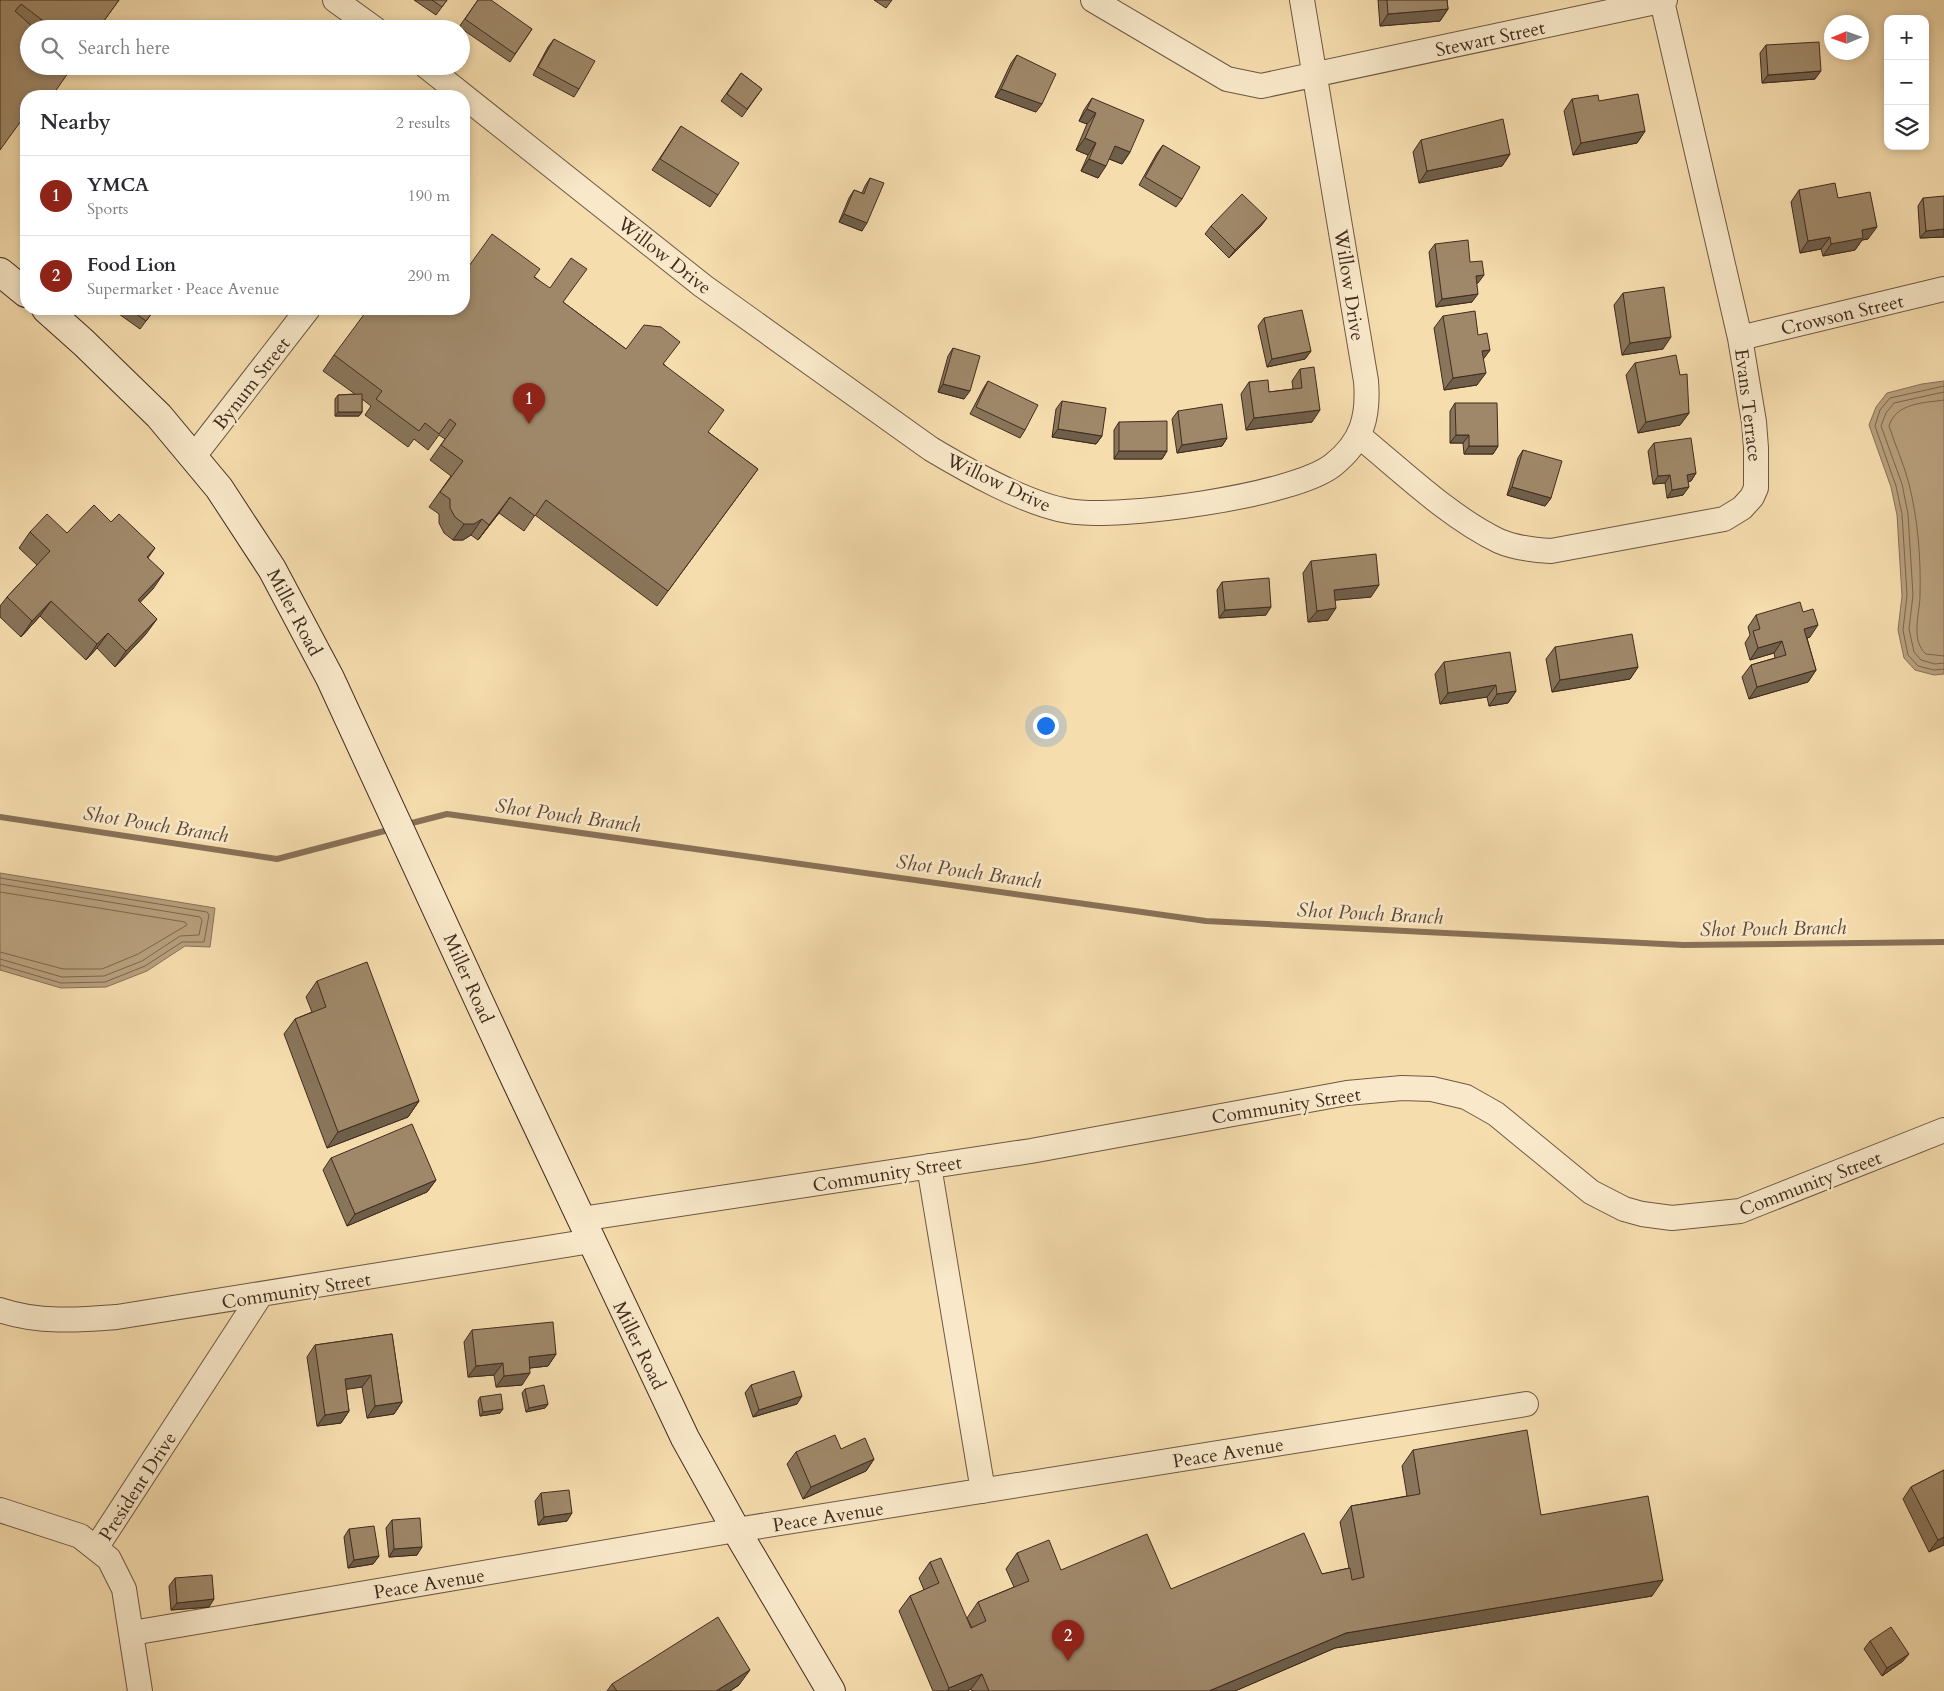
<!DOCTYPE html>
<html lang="en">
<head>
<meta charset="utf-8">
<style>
  :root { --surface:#fff; --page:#f7f7f7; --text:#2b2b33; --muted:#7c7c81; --line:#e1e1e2; --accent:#8f2418 }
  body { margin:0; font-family:Cardo,serif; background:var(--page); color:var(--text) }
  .controls { position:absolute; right:15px; top:15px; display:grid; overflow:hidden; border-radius:10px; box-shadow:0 2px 8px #0003 }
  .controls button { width:45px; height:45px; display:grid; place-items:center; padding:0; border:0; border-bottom:1px solid var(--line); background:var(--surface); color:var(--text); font:25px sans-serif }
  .compass { position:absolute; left:1824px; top:15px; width:45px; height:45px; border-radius:50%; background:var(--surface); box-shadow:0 2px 8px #0003; rotate:268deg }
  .you { position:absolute; left:1045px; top:725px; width:18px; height:18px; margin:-12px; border:4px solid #fff; border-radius:50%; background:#1a73e8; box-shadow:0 0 0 8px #1a73e833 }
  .badge { display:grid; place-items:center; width:32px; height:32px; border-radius:50%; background:var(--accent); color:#fff; font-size:16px; font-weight:700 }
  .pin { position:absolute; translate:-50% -41px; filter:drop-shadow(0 1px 2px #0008) }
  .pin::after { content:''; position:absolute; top:26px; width:18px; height:15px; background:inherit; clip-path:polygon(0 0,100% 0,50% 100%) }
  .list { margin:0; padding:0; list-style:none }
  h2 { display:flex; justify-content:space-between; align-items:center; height:65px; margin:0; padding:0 20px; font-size:21px }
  h2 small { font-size:16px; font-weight:400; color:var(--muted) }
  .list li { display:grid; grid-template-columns:32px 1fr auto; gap:15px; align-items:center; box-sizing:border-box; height:80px; padding:0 20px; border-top:1px solid var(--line) }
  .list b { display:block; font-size:19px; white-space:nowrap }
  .list p { margin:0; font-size:16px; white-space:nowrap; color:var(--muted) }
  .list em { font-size:16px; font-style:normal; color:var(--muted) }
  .icon { flex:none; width:28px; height:28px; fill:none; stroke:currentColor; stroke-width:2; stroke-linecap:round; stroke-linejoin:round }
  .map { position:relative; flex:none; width:1944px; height:1691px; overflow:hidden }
  .search { position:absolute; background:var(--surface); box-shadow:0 2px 8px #0003; left:20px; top:20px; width:450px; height:55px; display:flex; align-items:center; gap:12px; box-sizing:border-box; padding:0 18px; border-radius:28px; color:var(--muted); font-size:19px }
  .panel { position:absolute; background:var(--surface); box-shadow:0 2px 8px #0003; left:20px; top:90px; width:450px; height:225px; border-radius:20px }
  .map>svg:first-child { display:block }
  .water { fill:#b8a07d; stroke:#887157 }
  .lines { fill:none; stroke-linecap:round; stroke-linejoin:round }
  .shore { stroke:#7c664e; stroke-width:1 }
  .stream { stroke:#887157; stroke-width:6 }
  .street-casing { stroke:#6e5843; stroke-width:26 }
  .secondary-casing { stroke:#412b1f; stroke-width:30 }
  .street { stroke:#f9e9ca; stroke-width:24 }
  .secondary { stroke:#f9e9ca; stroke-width:28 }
  .wall { fill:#89755a; stroke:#412b1f }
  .shaded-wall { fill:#6f5f4a; stroke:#412b1f }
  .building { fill:#9f8869; stroke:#412b1f }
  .labels { text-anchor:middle; stroke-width:5; stroke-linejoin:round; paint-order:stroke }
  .street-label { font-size:19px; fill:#412b1f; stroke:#f9e9ca }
  .water-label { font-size:20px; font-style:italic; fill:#5f4836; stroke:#f9e9ca }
</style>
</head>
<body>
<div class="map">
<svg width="1944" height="1691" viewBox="0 0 1944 1691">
  <rect width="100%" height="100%" fill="#f6ddae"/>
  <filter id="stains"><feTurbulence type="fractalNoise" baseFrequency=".004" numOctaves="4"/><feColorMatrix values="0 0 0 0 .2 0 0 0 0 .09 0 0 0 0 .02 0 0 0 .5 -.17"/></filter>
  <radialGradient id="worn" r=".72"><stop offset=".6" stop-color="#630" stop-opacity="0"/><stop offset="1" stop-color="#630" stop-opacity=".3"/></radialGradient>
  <path class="water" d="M1944 381V674L1934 675 1915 670 1904 658 1898 630 1902 596 1897 515 1891 487 1869 425 1876 407 1887 393 1922 384Z
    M0 873 215 908 210 947 185 946 147 971 106 987 61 988 0 970Z"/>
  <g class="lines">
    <path class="shore" d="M1944 386 1890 398 1880 410 1875 426 1896 486 1902 514 1907 595 1903 630 1908 655 1918 666 1934 670 1944 669
      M1944 392 1894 403 1886 413 1881 426 1902 484 1908 514 1913 595 1909 629 1914 652 1921 660 1935 664 1944 663
      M1944 400C1923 403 1896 403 1889 426 1895 445 1904 464 1909 484 1918 520 1921 558 1920 595 1920 613 1910 640 1926 654L1944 656
      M0 878 207 912 209 915 204 942H182L145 966 105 982 61 983 0 965
      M0 884 200 917 202 920 199 935 180 936 142 961 104 976 62 977 0 959
      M0 892 185 922 187 925 138 954 102 969H63L0 952"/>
    <path class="stream" d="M0 817 277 859 392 829
      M404 825 447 814 1206 921 1683 945 1944 942"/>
    <defs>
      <path id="street" d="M335 0 375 29
        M1093 0 1227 79 1261 86 1665 0
        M426 66 703 286 931 449C968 471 1026 504 1068 511 1118 520 1294 496 1333 465 1362 442 1369 417 1366 381L1302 0
        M1740 338 1944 289
        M1359 436C1402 471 1449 517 1499 541 1515 548 1534 550 1551 551L1724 519 1742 508 1752 497 1756 488V448L1754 422 1740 338 1662 1
        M194 456 308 309
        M929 1166 983 1491
        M581 1219 1031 1151 1347 1093 1402 1088 1432 1089 1466 1097 1496 1114 1591 1192 1624 1209 1642 1214 1672 1218 1740 1211 1944 1130
        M0 1310C38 1323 78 1320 117 1317L591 1241
        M0 1510 80 1536 109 1559 124 1589 140 1691
        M96 1548 260 1296
        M132 1633 736 1530 1526 1404"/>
      <path id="secondary" d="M0 272 26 293
        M46 309 84 343 159 416 219 488 272 569 330 678 509 1066 685 1438 736 1530 831 1691"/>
    </defs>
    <use href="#street" class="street-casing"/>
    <use href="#secondary" class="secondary-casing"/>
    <use href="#street" class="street"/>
    <use href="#secondary" class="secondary"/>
  </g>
  <path class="wall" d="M0 0H119L98 29H29L26 96V128L21 123Z
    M414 0H447L436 15Z
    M478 0 532 29 510 62 459 27Z
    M874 0H892L886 8Z
    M1378 0H1447L1448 9 1440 21 1380 26Z
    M554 39 579 89 574 97 533 75 548 47Z
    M1766 45 1815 79 1762 83 1760 53Z
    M1017 55 1036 112 995 97 1011 63Z
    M741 73 762 89 742 117 721 101Z
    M1092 98 1130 152 1122 164 1109 159 1098 178 1081 171 1088 155 1076 150 1087 124 1079 121 1084 110Z
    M1572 99 1645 131 1637 143 1573 155 1564 111Z
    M681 126 718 195 710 207 652 170Z
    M1421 140 1510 154 1502 166 1419 183 1413 152Z
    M1163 145 1182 199 1176 207 1139 185 1157 153Z
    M870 178 862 231 839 222 849 198 854 190 862 193 865 186Z
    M1799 190 1838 198 1868 239 1862 240 1855 250 1823 256 1821 249 1800 253 1791 202Z
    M1923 198 1944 237 1920 238 1918 206Z
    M1211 226H1261L1229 258 1205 234Z
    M1435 244 1470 262 1478 283H1476L1472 302 1436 307 1429 252Z
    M535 277 563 302 626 349 664 364 708 432 758 469 657 606 535 515 524 531 499 513 478 540 471 535 463 540H453L444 533 439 523V514L429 507 451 476 430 460 445 439 439 435 428 450 414 439 408 447 365 415 371 406 362 399V412L359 416H335V399L338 395 355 394 323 371 334 355Z
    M1623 293 1663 349 1622 355 1614 305Z
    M112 309H155L140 329Z
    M1443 316 1478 335 1490 350 1483 359 1477 385 1444 390 1434 328Z
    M1264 318 1311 351 1305 359 1267 367 1258 326Z
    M953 348 964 399 938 392 948 356Z
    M1635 363 1680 375 1689 413 1680 425 1638 433 1626 375Z
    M1300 369 1312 422 1246 430 1241 394 1249 382 1269 392 1293 389 1292 381Z
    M988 381 1025 430 1020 438 970 414 983 389Z
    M1062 401 1102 436 1096 444 1052 437 1056 409Z
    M1455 403 1498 446 1493 454H1464L1463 443H1450V411Z
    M1178 411 1227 438 1222 446 1177 453 1172 419Z
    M1119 422 1167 451 1162 459H1114V430Z
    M1654 443 1696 473 1691 481 1688 482 1683 495 1667 498 1665 483 1653 484 1648 451Z
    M1523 450 1551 498 1545 506 1507 495 1518 458Z
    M111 522 155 548 148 558 153 589 140 602 146 634 115 667 97 648 86 660 40 616 21 637 0 617V606L7 597 37 565 19 548 30 532 67 533Z
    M1311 561 1371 597 1335 600 1328 620 1308 622 1303 573Z
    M1222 582 1266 615 1219 618 1217 590Z
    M1756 615 1810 637 1807 638 1816 670 1808 682 1749 699 1742 677 1751 665 1775 658 1774 653 1750 660 1745 643 1750 635 1748 627Z
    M1555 647 1638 667 1630 679 1552 692 1546 659Z
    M1444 662 1516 691 1508 703 1489 706 1487 697 1440 704 1435 674Z
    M317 981 419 1101 408 1117 327 1148 284 1034 295 1019 312 1012 306 997Z
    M331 1158 436 1180 427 1192 347 1226 323 1170Z
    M472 1330 556 1354 548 1366 530 1368 522 1385 496 1387 494 1375 468 1377 464 1342Z
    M392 1334 402 1402 394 1414 367 1418 362 1387 346 1389 349 1411 341 1423 317 1426 307 1357 315 1345Z
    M751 1385 797 1404 753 1417 745 1393Z
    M525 1389 548 1404 545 1408 526 1412 522 1393Z
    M480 1397 500 1413 480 1416 478 1401Z
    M841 1449 874 1459 866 1471 803 1499 787 1464 796 1452Z
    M1413 1450 1541 1515 1652 1596 1335 1648 1235 1691H972L971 1689 967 1691H933L899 1611 910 1596 924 1590 919 1578 930 1562 971 1628H972L967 1618 978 1602 1014 1587 1006 1569 1017 1553 1061 1570 1171 1589 1322 1574 1349 1568 1340 1522 1351 1506 1407 1496 1402 1466Z
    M1944 1470V1545L1929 1552 1903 1499 1911 1487Z
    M541 1493 567 1521 538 1525 535 1501Z
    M392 1520 417 1555 389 1557 386 1528Z
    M349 1529 379 1556 373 1564 348 1568 344 1537Z
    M175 1578 209 1607 171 1610 169 1586Z
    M1870 1641 1903 1661 1882 1676 1864 1649Z
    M612 1684 739 1685 730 1691H607Z"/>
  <path class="shaded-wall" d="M1448 9 1440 21 1380 26 1388 14Z
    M1821 71 1815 79 1762 83 1768 75Z
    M1001 89 1042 104 1036 112 995 97Z
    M1087 109 1096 113 1087 124 1079 121Z
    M1645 131 1637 143 1573 155 1581 143Z
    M1085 138 1096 143 1088 155 1076 150Z
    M1115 146 1130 152 1122 164 1107 158Z
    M1510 154 1502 166 1419 183 1427 171Z
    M1089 159 1106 166 1098 178 1081 171Z
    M844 214 867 223 862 231 839 222Z
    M1267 218 1261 226 1229 258 1235 250Z
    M1877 227 1868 239 1862 240 1855 250 1823 256 1831 244 1862 230Z
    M1944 229V237L1920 238 1926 231Z
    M1830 237 1821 249 1800 253 1808 241Z
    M1484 275 1478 283 1470 284 1476 276Z
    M1478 294 1472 302 1436 307 1442 299Z
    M1671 337 1663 349 1622 355 1630 343Z
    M1490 350 1482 361V351Z
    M1311 351 1305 359 1267 367 1272 359Z
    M1486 373 1477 385 1444 390 1453 378Z
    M943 384 970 391 964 399 938 392Z
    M1320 410 1312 422 1246 430 1254 418Z
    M338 412H362L359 416H335Z
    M1689 413 1680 425 1638 433 1646 422Z
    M1058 429 1102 436 1096 444 1052 437Z
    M1456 435H1469L1463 443H1450Z
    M1227 438 1222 446 1177 453 1182 445Z
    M1469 446H1498L1493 454H1464Z
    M1119 451H1167L1162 459H1114Z
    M1696 473 1691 481 1681 483 1687 475Z
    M1670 475 1665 483 1653 484 1658 476Z
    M1512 487 1551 498 1545 506 1507 495Z
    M1689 487 1683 495 1667 498 1672 490Z
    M510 497 499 513 478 540 489 525Z
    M482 519 471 535 463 540H453L464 524Z
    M164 573 153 589 127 616 138 600Z
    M1379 585 1371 597 1326 601 1334 590Z
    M51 601 40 616 21 637 32 621Z
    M1271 607 1266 615 1219 618 1225 610Z
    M1336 608 1328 620 1308 622 1317 611Z
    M157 619 146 634 115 667 126 651Z
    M1818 625 1810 637 1796 641 1804 629Z
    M108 633 97 648 86 660 97 644Z
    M1782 641 1774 653 1750 660 1758 648Z
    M1638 667 1630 679 1552 692 1560 680Z
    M1816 670 1808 682 1749 699 1757 687Z
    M1496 685 1487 697 1440 704 1448 693Z
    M1516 691 1508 703 1489 706 1497 694Z
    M419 1101 408 1117 327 1148 338 1132Z
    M436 1180 427 1192 347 1226 355 1214Z
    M556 1354 548 1366 521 1369 529 1357Z
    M503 1363 494 1375 468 1377 476 1366Z
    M530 1373 522 1385 496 1387 504 1376Z
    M371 1375 362 1387 336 1391 345 1379Z
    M802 1396 797 1404 753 1417 759 1410Z
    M402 1402 394 1414 367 1418 375 1406Z
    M548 1404 545 1408 526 1412 529 1408Z
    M503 1409 500 1413 480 1416 483 1412Z
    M349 1411 341 1423 317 1426 325 1415Z
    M874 1459 866 1471 803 1499 811 1487Z
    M572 1513 567 1521 538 1525 544 1517Z
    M1944 1537V1545L1929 1552 1938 1540Z
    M422 1547 417 1555 389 1557 394 1549Z
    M379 1556 373 1564 348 1568 354 1560Z
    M1663 1580 1652 1596 1335 1648 1235 1691H1209L1346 1633Z
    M214 1599 209 1607 171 1610 177 1603Z
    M1909 1654 1903 1661 1882 1676 1887 1668Z
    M750 1670 739 1685 730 1691H716Z
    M982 1674 971 1689 967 1691H947L949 1688Z"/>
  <path class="building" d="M0 0H119L98 29H81L71 20 65 29H54L21 4 15 11 35 29H29V66H73L52 96H26V114L0 150Z
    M432 0H447L442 7Z
    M478 0H491L532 29 515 54 465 19Z
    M1387 0H1447L1448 9 1388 14Z
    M554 39 595 61 579 89 538 67Z
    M1819 42 1821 71 1768 75 1766 45Z
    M1017 55 1056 74 1042 104 1001 89Z
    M741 73 762 89 747 109 727 94Z
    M1638 94 1645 131 1581 143 1572 99 1598 95 1599 101Z
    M1092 98 1144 120 1130 152 1115 146 1106 166 1089 159 1096 143 1085 138 1096 113 1087 109Z
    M1503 119 1510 154 1427 171 1421 140Z
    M681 126 739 163 718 195 660 159Z
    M1163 145 1200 167 1182 199 1145 177Z
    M870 178 884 183 867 223 844 214 854 190 864 194Z
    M1835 183 1838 198 1870 192 1877 227 1862 230 1863 238 1831 244 1830 237 1808 241 1799 190Z
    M1242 194 1267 218 1235 250 1211 226Z
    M1944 196V229L1926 231 1923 198Z
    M492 234 540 269 534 277 550 288 571 258 587 269 563 302 626 349 644 325 661 327 680 342 663 364 724 410 708 432 758 469 668 591 546 500 535 516 510 497 489 525 482 519 474 524H464L455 517 450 508V499L440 492 463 461 441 445 456 424 450 419 439 434 425 423 419 431 376 399 382 391 334 355 368 309H464V273Z
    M1468 240 1470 262 1482 261 1484 275 1476 276 1478 294 1442 299 1435 244Z
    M1664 287 1671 337 1630 343 1623 293Z
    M129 309H155L146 321Z
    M1302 310 1311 351 1272 359 1264 318Z
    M1475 311 1478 335 1487 333 1490 350 1482 351 1486 373 1453 378 1443 316Z
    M953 348 980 356 970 391 943 384Z
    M1676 355 1680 375 1687 374 1689 413 1646 422 1635 363Z
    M1314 367 1320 410 1254 418 1249 382 1268 380 1269 392 1302 388 1300 369Z
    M988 381 1038 405 1025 430 976 407Z
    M362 394V412H338V395Z
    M1062 401 1106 408 1102 436 1058 429Z
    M1455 403H1497L1498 446H1469V435H1456Z
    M1222 404 1227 438 1182 445 1178 411Z
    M1167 421V451H1119V422Z
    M1691 438 1696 473 1687 475 1689 487 1672 490 1670 475 1658 476 1654 443Z
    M1523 450 1562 461 1551 498 1512 487Z
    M94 505 111 522 119 514 155 548 147 557 164 573 138 600 157 619 126 651 108 633 97 644 51 601 32 621 7 597 50 551 30 532 47 514 67 533Z
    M1376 554 1379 585 1334 590 1336 608 1317 611 1311 561Z
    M1269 578 1271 607 1225 610 1222 582Z
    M1800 602 1803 612 1813 609 1818 625 1804 629 1816 670 1757 687 1751 665 1786 655 1782 641 1758 648 1753 631 1760 629 1756 615Z
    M1632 634 1638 667 1560 680 1555 647Z
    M1510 652 1516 691 1497 694 1496 685 1448 693 1444 662Z
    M367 962 419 1101 338 1132 295 1019 326 1007 317 981Z
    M412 1124 436 1180 355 1214 331 1158Z
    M553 1322 556 1354 529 1357 530 1373 504 1376 503 1363 476 1366 472 1330Z
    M392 1334 402 1402 375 1406 371 1375 345 1379 349 1411 325 1415 315 1345Z
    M794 1371 802 1396 759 1410 751 1385Z
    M544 1385 548 1404 529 1408 525 1389Z
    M501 1394 503 1409 483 1412 480 1397Z
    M1527 1430 1541 1515 1648 1496 1663 1580 1346 1633 1209 1691H989L982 1674 949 1688 910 1596 939 1583 930 1562 941 1558 971 1628 986 1621 978 1602 1029 1581 1017 1553 1049 1540 1061 1570 1147 1534 1171 1589 1304 1533 1322 1574 1350 1568 1352 1580 1364 1577 1351 1506 1420 1494 1413 1450Z
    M835 1435 841 1449 865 1438 874 1459 811 1487 796 1452Z
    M1944 1470V1537L1938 1540 1911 1487Z
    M569 1490 572 1513 544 1517 541 1493Z
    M420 1518 422 1547 394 1549 392 1520Z
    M374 1526 379 1556 354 1560 349 1529Z
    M212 1575 214 1599 177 1603 175 1578Z
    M718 1617 750 1670 716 1691H617L612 1684Z
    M1891 1627 1909 1654 1887 1668 1870 1641Z"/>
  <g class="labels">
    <g class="street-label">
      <text transform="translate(1490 38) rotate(-12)" y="7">Stewart Street</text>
      <text transform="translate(665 255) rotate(38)" y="7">Willow Drive</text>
      <text transform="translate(1350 285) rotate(81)" y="7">Willow Drive</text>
      <text transform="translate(1842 314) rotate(-13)" y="7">Crowson Street</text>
      <text transform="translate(251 383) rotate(-52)" y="7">Bynum Street</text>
      <text transform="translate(1749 405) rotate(83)" y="7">Evans Terrace</text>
      <text transform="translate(999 482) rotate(25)" y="7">Willow Drive</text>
      <text transform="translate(295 612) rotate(62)" y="7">Miller Road</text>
      <text transform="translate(469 978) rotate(66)" y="7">Miller Road</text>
      <text transform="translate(1286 1105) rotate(-9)" y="7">Community Street</text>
      <text transform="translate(887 1173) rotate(-9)" y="7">Community Street</text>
      <text transform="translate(1810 1183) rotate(-21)" y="7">Community Street</text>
      <text transform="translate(296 1290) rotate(-9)" y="7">Community Street</text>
      <text transform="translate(640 1345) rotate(64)" y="7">Miller Road</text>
      <text transform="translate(1228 1452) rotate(-9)" y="7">Peace Avenue</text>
      <text transform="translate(137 1486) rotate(-57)" y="7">President Drive</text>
      <text transform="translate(828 1516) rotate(-9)" y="7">Peace Avenue</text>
      <text transform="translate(429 1583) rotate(-9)" y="7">Peace Avenue</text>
    </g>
    <g class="water-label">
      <text transform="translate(568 815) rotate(8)" y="7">Shot Pouch Branch</text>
      <text transform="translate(156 824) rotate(9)" y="7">Shot Pouch Branch</text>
      <text transform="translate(969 871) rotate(8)" y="7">Shot Pouch Branch</text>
      <text transform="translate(1370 913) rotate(3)" y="7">Shot Pouch Branch</text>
      <text transform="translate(1773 928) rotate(-1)" y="7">Shot Pouch Branch</text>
    </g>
  </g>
  <rect width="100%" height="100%" filter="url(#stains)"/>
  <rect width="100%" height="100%" fill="url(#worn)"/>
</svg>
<div class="controls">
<button>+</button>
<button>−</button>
<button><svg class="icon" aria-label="layers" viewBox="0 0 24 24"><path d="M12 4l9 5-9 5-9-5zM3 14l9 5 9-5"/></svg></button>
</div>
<svg class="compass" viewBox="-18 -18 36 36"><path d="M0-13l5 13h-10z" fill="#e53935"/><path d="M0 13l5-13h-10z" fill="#7c7c81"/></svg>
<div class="you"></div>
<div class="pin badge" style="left:529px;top:424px">1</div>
<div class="pin badge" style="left:1068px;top:1661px">2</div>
<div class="search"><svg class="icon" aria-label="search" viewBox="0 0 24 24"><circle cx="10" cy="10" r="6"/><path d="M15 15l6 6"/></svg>Search here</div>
<section class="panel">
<h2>Nearby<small>2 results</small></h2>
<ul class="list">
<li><span class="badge">1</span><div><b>YMCA</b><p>Sports</p></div><em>190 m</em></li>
<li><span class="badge">2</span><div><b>Food Lion</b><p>Supermarket · Peace Avenue</p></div><em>290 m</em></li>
</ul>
</section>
</div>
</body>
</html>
